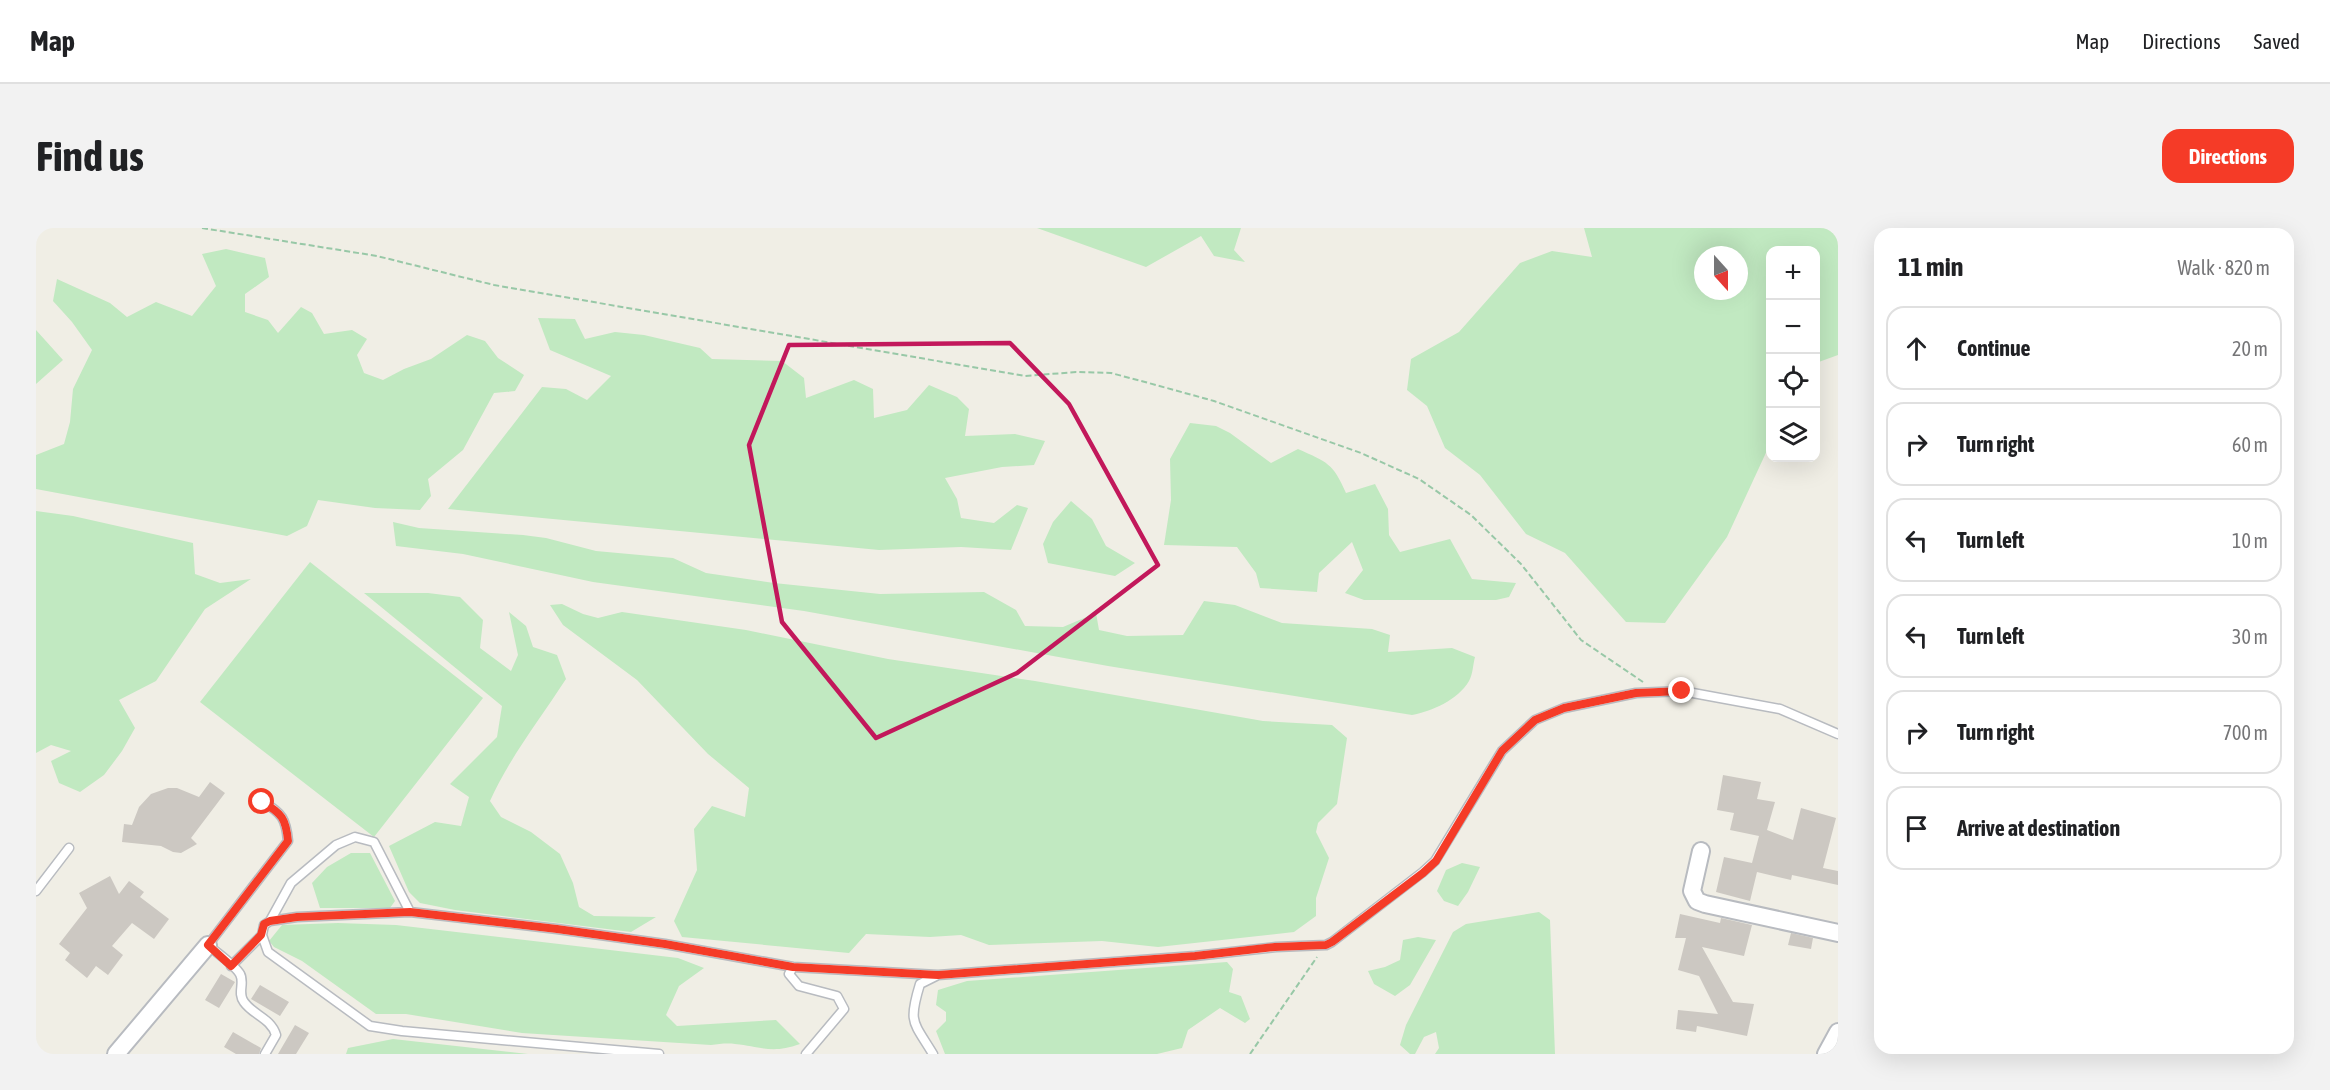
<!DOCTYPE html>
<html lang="en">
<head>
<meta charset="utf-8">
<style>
  :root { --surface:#fff; --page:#f2f2f2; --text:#202124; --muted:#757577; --line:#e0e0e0; --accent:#f53b27 }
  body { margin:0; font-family:"Asap Condensed",sans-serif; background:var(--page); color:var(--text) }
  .controls { position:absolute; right:18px; top:18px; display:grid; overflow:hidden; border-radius:12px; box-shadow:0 6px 24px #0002 }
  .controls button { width:54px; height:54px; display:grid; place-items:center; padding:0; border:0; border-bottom:2px solid var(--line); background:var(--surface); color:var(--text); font:30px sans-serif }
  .compass { position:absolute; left:1658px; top:18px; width:54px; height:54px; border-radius:50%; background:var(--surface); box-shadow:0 6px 24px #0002; rotate:159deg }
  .stop { position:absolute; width:18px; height:18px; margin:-14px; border:4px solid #f53b27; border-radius:50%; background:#fff }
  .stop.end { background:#f53b27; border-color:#fff; box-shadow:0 2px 6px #0008 }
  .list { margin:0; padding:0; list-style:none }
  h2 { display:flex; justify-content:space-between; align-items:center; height:78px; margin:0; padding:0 24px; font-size:26px }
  h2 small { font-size:20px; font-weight:400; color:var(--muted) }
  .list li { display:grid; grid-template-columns:39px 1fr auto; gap:18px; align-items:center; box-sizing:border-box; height:84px; margin:0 12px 12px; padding:0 12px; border:2px solid var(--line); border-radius:18px }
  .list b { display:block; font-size:22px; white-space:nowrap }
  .list em { font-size:20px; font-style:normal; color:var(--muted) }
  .icon { flex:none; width:33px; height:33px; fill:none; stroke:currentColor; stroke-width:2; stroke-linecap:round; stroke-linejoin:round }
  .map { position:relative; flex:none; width:1802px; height:826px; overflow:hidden; border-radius:18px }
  header { display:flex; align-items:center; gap:36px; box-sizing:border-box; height:84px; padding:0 30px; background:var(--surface); border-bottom:2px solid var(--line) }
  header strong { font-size:28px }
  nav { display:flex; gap:33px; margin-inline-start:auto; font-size:21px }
  .intro { display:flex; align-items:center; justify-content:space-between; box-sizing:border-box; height:144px; padding:0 36px }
  h1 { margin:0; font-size:42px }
  .button { padding:15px 27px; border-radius:18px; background:var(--accent); color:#fff; font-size:21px; font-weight:700 }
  main { display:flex; gap:36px; padding:0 36px }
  aside { flex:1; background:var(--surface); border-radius:18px; box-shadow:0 6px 24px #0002 }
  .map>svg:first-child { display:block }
  .green { fill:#c1e9c1; fill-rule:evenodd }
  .building { fill:#ccc8c2 }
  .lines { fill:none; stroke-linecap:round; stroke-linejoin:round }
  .lane-casing { stroke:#b8bbc0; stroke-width:11 }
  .street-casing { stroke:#b8bbc0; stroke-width:20 }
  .path { stroke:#98c8a7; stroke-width:2; stroke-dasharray:6 3; stroke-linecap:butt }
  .lane { stroke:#fff; stroke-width:8 }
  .street { stroke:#fff; stroke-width:16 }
  .route { stroke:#f53b27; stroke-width:8 }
  .marked { fill:none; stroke:#c2185b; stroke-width:4.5; stroke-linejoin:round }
</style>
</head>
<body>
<header>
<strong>Map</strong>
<nav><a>Map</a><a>Directions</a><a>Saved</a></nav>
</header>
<div class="intro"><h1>Find us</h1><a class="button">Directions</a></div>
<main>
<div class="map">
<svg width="1802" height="826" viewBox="0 0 1802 826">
  <rect width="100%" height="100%" fill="#f0eee5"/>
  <path class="green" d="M1001 0H1205L1198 22 1209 34 1178 28 1165 8 1110 39Z
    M1548 0H1802V127L1780 135V22H1734V216L1691 309 1629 395 1590 394 1529 325 1490 306 1444 247 1409 220 1391 178 1371 162 1375 131 1423 104 1484 35 1516 23 1556 29ZM1667 27H1703V63H1667Z
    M190 21 229 30 233 49 209 66V84L232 92 242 105 265 79 276 85 288 106 316 102 331 111 321 127 328 145 347 152 368 141 395 131 431 107 449 113 462 130 488 147 479 163 458 165 427 222 392 251 395 268 384 282 339 280 282 272 271 298 251 308 0 261V227L28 216 34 194 37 161 56 122 36 94 17 73 21 51 74 75 91 89 120 74 156 88 180 58 166 26Z
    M502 90 539 91 549 111 579 104 608 107 664 120 676 131 746 133 768 150 770 170 818 152 837 161 838 190 871 182 893 157 921 169 933 181 929 208 979 206 1009 213 998 237 966 239 909 250 921 271 925 290 958 295 981 277 992 280 975 322 925 319 843 322 412 281 506 159 530 161 551 172 575 148 514 122Z
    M0 102 27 132 0 156Z
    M1154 195 1180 198 1194 205 1235 235 1262 221C1291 234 1297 235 1310 265L1339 256 1352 281 1353 307 1364 324 1414 311 1436 351 1480 355 1473 369 1460 372H1328L1309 365 1327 342 1316 314 1283 345 1281 364 1224 360 1220 345 1201 319 1128 317 1135 272 1134 231Z
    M1035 273 1056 291 1070 318 1099 335 1079 348 1012 335 1007 316 1017 294Z
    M0 283 37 288 157 315 159 346 184 355 215 351 169 381 120 453 83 472 99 500 86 523 68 547 44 564 23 555 15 533 35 523 15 517 0 525Z
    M357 294 383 300 487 307 510 310 560 323 637 330 670 345 738 355 844 366 948 364 980 382 989 398 1027 399 1060 385 1063 402 1091 408 1147 407 1168 373 1199 377 1246 395 1336 401 1354 407 1352 424 1416 420 1439 429C1437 436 1437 446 1433 453 1422 472 1396 483 1376 487L1072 438 768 383 557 354 427 326 360 318Z
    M274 334 447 470 338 609 164 474Z
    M328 365H392L424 369 447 392 444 420 475 443 482 427 473 384 490 398 497 419 521 427 530 451C504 491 474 529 454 573L465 589 495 604 524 626 537 655 543 679 558 688 620 689 595 704 419 682 384 675 373 664 353 618 399 594 425 598 433 569 414 556 461 509 466 478Z
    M526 376 547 386 562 390 586 384 710 402 852 431 999 453 1227 493 1296 497 1311 510 1301 576 1282 595 1280 604 1293 630 1280 670V688L1258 704 1122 719 1066 713 953 717 925 707 894 709 830 706 813 725 646 709 638 693 661 642 658 601 676 578 709 589 713 560 672 526 601 452 527 397 514 377Z
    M315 625H334L359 673 354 680H284L276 655 291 639Z
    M1426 635 1444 639 1432 664 1422 678 1408 673 1401 663 1410 642Z
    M1503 684 1514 692 1519 826H1399L1403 820 1400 804 1388 809 1379 826H1374L1364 817 1370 797 1417 704 1430 696Z
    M302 695 360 697 642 730 668 740 643 758 630 787 641 798 740 792 764 816C736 826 727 819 699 816 691 815 683 816 675 817L486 805 370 786H340L266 733 238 719 233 713 246 697Z
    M1382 709 1400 712 1374 757 1359 768 1338 756 1332 743 1349 739 1364 732 1367 712Z
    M1191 734 1197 741 1193 764 1205 768 1214 791 1209 795 1184 780 1152 802 1146 820 1121 826H909L900 803 910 793V784L900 777 902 762 931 753Z
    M357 811 492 826H310L312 820Z"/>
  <path class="building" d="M1687 547 1725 554 1721 571 1739 574 1731 602 1757 612 1765 580 1800 590 1787 640 1802 643V657L1756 647 1755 652 1721 644 1714 673 1680 664 1688 629 1716 635 1723 608 1694 602 1698 585 1681 582Z
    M174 554 189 565 155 610 161 616 145 625 137 624 125 618 86 614 88 596 96 597 103 579 115 566 132 560H141L163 569Z
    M74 648 83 666 93 653 108 664 104 669 133 691 118 711 96 695 76 718 87 727 72 747 60 738 51 750 29 732 34 725 23 716 51 680 43 665Z
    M1644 686 1684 695 1685 690 1716 697 1708 728 1666 719 1697 774 1718 776 1711 808 1661 798 1660 804 1640 801 1642 782 1682 786 1663 748 1642 742 1650 710H1639Z
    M1755 705 1777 710 1775 721 1752 717Z
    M185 746 199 754 183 780 169 772Z
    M224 757 253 774 244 788 215 771Z
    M259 797 273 805 260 826H242Z
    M197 804 225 820 223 826H200L188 819Z"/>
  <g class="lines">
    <defs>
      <path id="lane" d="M227 574C246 585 250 591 252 613L172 717C181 725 199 737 204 746 209 755 201 765 208 774 217 787 235 790 240 807L229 826
        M0 663 33 620
        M234 693 255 655 300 617 319 609 338 614 374 684
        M195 738 226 707
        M757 739 753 746 763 758 801 768 808 781 770 826
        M623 826 366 803 334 798 232 724 226 707 228 697 234 693 261 689 374 684 521 701 629 716 757 739 902 747
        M897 826C877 793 872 795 884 756L902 747 1159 728 1240 719 1290 717 1296 714 1387 644 1399 633 1466 523 1499 492 1528 480 1600 465 1646 463 1744 481 1802 506"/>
      <path id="street" d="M1665 623 1656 663 1661 673 1669 676 1802 705
        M80 826 172 717
        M1790 826 1802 804"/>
    </defs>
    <use href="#lane" class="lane-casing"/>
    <use href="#street" class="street-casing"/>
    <path class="path" d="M166 0 341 28 458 57 989 148 1040 144 1075 145 1109 154 1178 173 1325 225 1383 251 1435 287 1485 336 1545 412 1607 454
      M1214 826 1281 729"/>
    <use href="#lane" class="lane"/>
    <use href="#street" class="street"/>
  </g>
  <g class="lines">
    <path class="route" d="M226 574C246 585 250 591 252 613L172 717 195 738 225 707 228 696 234 693 261 689 374 684 521 701 629 716 757 739 902 747 1159 728 1239 719 1290 717 1296 714 1387 645 1400 633 1466 523 1499 492 1528 480 1600 465 1646 463"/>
  </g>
  <path class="marked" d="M974 115 1033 176 1122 337 981 445 840 510 746 394 713 217 753 117Z"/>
</svg>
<div class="controls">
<button>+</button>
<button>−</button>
<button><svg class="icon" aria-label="locate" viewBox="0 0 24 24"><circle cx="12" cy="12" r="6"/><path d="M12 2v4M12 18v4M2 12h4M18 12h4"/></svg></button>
<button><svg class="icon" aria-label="layers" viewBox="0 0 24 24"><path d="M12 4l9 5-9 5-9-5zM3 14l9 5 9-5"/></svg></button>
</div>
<svg class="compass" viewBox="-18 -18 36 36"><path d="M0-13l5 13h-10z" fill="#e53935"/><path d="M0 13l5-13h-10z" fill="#757577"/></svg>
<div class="stop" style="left:226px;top:574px"></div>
<div class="stop end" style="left:1646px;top:463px"></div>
</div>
<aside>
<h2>11 min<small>Walk · 820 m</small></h2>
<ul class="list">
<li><svg class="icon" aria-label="ahead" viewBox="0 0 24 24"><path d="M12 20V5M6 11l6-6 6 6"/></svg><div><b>Continue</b></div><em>20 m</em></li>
<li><svg class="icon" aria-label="right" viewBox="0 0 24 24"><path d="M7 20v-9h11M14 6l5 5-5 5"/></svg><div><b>Turn right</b></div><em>60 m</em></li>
<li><svg class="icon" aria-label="left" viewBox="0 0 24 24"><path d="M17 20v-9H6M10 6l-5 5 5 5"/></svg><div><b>Turn left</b></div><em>10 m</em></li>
<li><svg class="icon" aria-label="left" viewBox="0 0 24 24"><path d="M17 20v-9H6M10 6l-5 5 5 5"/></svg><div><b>Turn left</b></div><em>30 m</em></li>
<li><svg class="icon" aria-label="right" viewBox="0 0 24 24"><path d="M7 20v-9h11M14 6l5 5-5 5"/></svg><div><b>Turn right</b></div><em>700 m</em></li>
<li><svg class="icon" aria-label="arrive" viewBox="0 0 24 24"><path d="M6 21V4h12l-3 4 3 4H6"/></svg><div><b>Arrive at destination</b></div></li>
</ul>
</aside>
</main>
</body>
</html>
